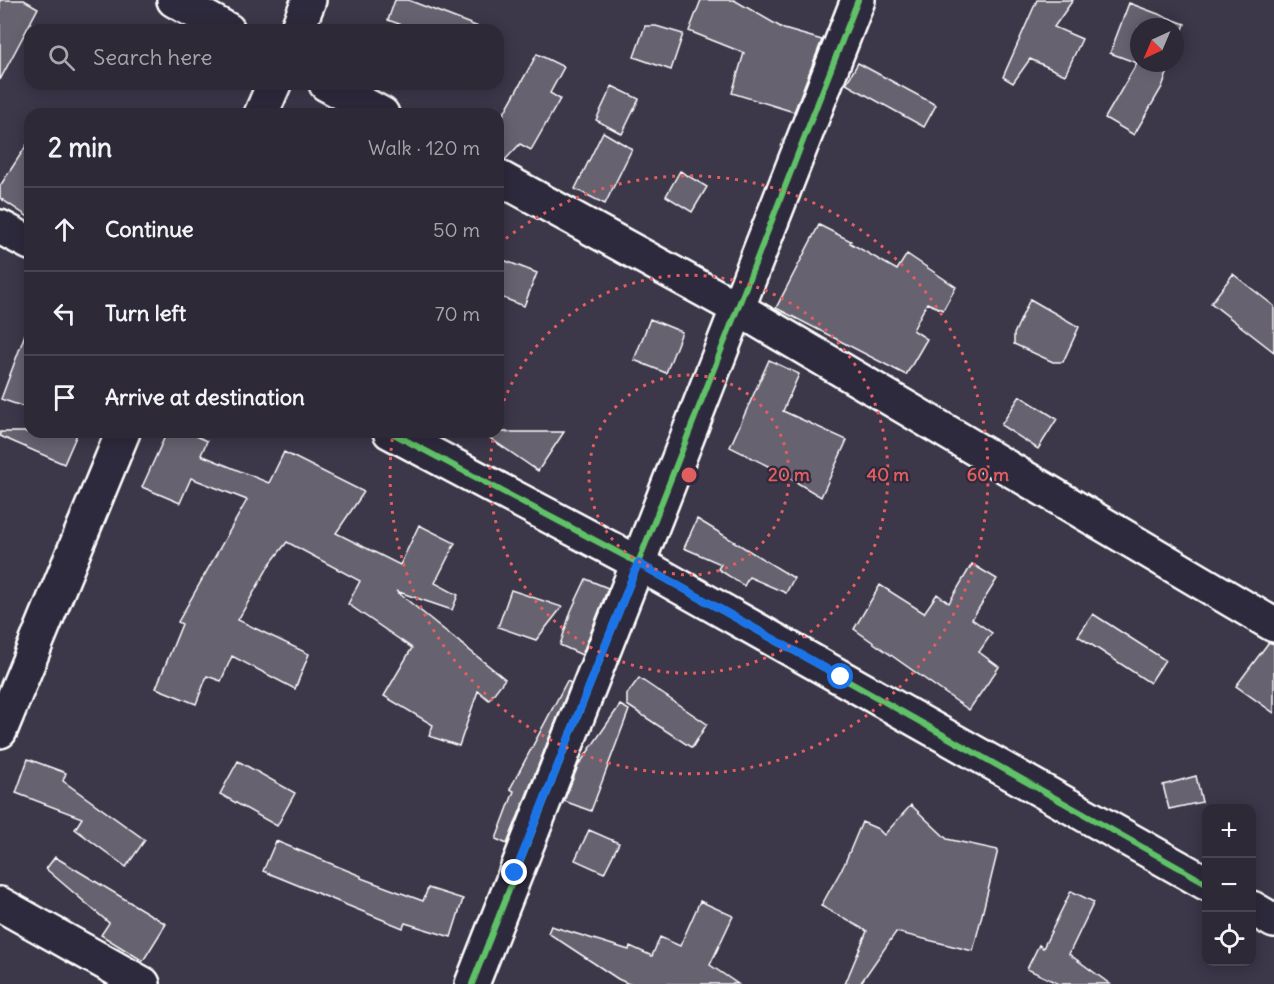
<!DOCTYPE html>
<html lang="en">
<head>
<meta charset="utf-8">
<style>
  :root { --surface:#2d2937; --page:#393542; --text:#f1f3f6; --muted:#a7a6ad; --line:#484552 }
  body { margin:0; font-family:Delius,sans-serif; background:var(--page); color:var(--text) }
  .controls { position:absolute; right:18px; bottom:18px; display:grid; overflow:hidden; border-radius:12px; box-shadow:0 3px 15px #0003 }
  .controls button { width:54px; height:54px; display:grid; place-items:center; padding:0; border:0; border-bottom:2px solid var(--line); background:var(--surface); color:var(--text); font:30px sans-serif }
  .compass { position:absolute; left:1130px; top:18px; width:54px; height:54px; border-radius:50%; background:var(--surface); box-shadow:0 3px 15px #0003; rotate:224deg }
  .stop { position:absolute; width:18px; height:18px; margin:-14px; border:4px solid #1a73e8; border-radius:50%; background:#fff }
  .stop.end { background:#1a73e8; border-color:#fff; box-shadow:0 2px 6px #0008 }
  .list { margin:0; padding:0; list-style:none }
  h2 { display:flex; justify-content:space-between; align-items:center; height:78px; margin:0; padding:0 24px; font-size:26px }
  h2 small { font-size:20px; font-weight:400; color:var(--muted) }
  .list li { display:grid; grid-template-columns:39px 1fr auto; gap:18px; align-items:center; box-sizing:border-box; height:84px; padding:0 24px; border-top:2px solid var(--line) }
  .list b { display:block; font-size:22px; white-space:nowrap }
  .list em { font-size:20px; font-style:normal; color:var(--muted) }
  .icon { flex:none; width:33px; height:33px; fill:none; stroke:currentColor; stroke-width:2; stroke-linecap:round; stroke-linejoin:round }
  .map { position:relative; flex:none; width:1274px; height:984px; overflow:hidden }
  .search { position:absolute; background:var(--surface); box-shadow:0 3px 15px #0003; left:24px; top:24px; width:480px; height:66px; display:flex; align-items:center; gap:15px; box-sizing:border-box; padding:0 21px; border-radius:18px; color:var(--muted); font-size:22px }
  .panel { position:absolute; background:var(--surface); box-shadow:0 3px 15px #0003; left:24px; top:108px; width:480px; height:330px; border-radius:18px }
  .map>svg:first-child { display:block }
  .building { fill:#666270; stroke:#fff; stroke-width:1.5 }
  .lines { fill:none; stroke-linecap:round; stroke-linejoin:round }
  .street-casing { stroke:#fff; stroke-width:38 }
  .street { stroke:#2f2a3d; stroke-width:33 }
  .cycleway-casing { stroke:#2f2a3d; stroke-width:10 }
  .cycleway { stroke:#61c268; stroke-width:6 }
  .route { stroke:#1a73e8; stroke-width:8 }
  .ring { fill:none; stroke:#e05e5e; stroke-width:3; stroke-dasharray:3 6 }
  .centre { fill:#e05e5e; stroke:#2f2a3d; stroke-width:3 }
  .ring-label { font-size:18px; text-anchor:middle; font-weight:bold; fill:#e05e5e; stroke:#2f2a3d; stroke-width:4.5; stroke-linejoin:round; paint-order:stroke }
</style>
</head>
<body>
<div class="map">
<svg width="1274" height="984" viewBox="0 0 1274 984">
  <rect width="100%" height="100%" fill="#3c3749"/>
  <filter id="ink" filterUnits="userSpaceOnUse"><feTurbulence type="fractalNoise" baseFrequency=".0167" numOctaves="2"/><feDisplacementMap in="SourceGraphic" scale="12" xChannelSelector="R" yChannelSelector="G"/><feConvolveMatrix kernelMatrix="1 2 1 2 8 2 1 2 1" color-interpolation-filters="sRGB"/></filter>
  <g filter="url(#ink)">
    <path class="building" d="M0 0H24L38 8 0 80Z
      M395 0H408L481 28 480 30H416L388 20Z
      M701 0H734L784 29 822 40 794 112 732 93 744 53 689 31Z
      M1037 0H1073L1054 27 1082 39 1065 75 1030 59 1013 83 1003 77Z
      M1129 3 1185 24 1175 51V27H1139V63H1171L1162 87 1134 135 1105 118 1137 63 1110 53Z
      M645 26H656L683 34 671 70 634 57Z
      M537 54 564 67 550 93 560 99 531 150 520 144 505 160 498 158V124Z
      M858 63 936 105 924 127 846 84Z
      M612 86 639 99 622 134 596 120Z
      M603 132 632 149 605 204 575 189Z
      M30 140V218L0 198V186Z
      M680 171 707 187 692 212 666 196Z
      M819 225 851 241 850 243 897 270 907 254 956 287 943 310 927 303 913 330 927 339 906 375 776 308Z
      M498 258 537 273 524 306 498 296Z
      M1233 274 1274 306V352L1211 303Z
      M1030 299 1079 327 1063 362H1053L1014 344V334Z
      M650 319 682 332 666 373 634 360Z
      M27 329H30V409L1 399Z
      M769 360 799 374 783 411 847 440 821 497 774 469 730 447Z
      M1020 396 1057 419 1038 449 1001 425Z
      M0 432H78L64 464 0 436Z
      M167 432H188L207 441 201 455 269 483 284 452 364 492 336 533 400 565 419 525 455 543 435 583 458 595 452 610 396 591 505 679 489 700 478 691 459 746 429 736 433 725 384 696 412 648 348 604 360 581 287 542 270 564 238 620 309 654 295 689 232 656 221 681 207 676 196 704 156 688 182 624 178 622 247 500 191 478 180 503 142 487Z
      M481 432H564L538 471Z
      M697 519 794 578 786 593 749 577 744 586 718 569 721 564 684 548Z
      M972 564 997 579 972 619 992 633 979 652 999 667 969 710 854 629 880 585 924 613 937 594 949 603Z
      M586 579 608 588 582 655 560 645 571 611Z
      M511 590 562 607 536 640 498 627Z
      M1093 614 1165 660 1150 683 1078 636Z
      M1269 642 1274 644V713L1236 686Z
      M639 678 707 724 692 748 627 705V694Z
      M567 681 571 683 507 844 496 839 514 791 510 789Z
      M620 705 629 710 591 811 564 801 578 766Z
      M28 759 66 773 63 781 145 840 126 867 75 829 82 818 16 793Z
      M238 761 295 793 277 826 220 794Z
      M1196 776 1202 802 1169 809 1163 785Z
      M911 805 947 839 998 850 973 951 896 932 860 984H845L867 931 821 906 844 865 862 822 878 829 884 835Z
      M589 830 619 843 604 873 575 860Z
      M276 841 361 876V878L423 901 428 888 463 899 451 937 405 923 403 928 263 871Z
      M55 857 166 924 143 961 101 935 109 923 46 869Z
      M1071 891 1094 902 1069 954 1110 984H1059L1027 969 1039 945 1043 948Z
      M700 901 733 916 710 965 738 984H629L618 979 548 933 551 926 629 950 630 946 652 956 660 937 680 946Z"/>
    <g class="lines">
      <defs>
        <path id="street" d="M174 0 228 30
          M297 30 309 0
          M326 84 382 114
          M261 114 274 84
          M498 177 737 308 1274 625
          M0 227 30 243
          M390 432 638 563 1206 883
          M0 731 123 432
          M0 904 143 984
          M1252 908 1274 921
          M472 984 638 563 858 0"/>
      </defs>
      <use href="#street" class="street-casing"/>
      <use href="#street" class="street"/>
      <defs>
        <path id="cycleway" d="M390 432 638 563 1206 883
          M472 984 638 563 858 0"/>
      </defs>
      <use href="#cycleway" class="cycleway-casing"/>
      <use href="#cycleway" class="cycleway"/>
    </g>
  </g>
  <g class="lines" filter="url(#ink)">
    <path class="route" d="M515 873 638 563 841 677"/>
  </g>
  <g class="ring">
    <circle cx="689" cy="475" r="100"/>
    <path d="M498 418A199 199 0 1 1 494 434"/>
    <path d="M499 244A299 299 0 1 1 393 433"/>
  </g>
  <circle cx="689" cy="475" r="9" class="centre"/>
  <g class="ring-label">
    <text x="789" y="481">20 m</text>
    <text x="888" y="481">40 m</text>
    <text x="988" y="481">60 m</text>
  </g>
</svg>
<div class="controls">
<button>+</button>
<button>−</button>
<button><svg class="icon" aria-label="locate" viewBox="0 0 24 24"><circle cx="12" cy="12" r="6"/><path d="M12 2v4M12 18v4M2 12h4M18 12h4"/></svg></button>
</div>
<svg class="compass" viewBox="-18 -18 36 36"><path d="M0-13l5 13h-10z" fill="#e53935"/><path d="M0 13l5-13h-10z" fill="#a7a6ad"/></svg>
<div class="stop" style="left:841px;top:677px"></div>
<div class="stop end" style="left:515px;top:873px"></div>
<div class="search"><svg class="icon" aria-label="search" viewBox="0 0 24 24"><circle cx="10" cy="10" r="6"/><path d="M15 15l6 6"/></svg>Search here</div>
<section class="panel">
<h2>2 min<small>Walk · 120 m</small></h2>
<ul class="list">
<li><svg class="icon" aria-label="ahead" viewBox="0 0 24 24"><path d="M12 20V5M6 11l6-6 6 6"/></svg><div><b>Continue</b></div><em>50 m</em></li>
<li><svg class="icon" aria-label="left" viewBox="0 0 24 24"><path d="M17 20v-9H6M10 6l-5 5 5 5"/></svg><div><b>Turn left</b></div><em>70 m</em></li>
<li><svg class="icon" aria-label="arrive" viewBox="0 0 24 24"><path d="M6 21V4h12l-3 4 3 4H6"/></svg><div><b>Arrive at destination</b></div></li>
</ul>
</section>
</div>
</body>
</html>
